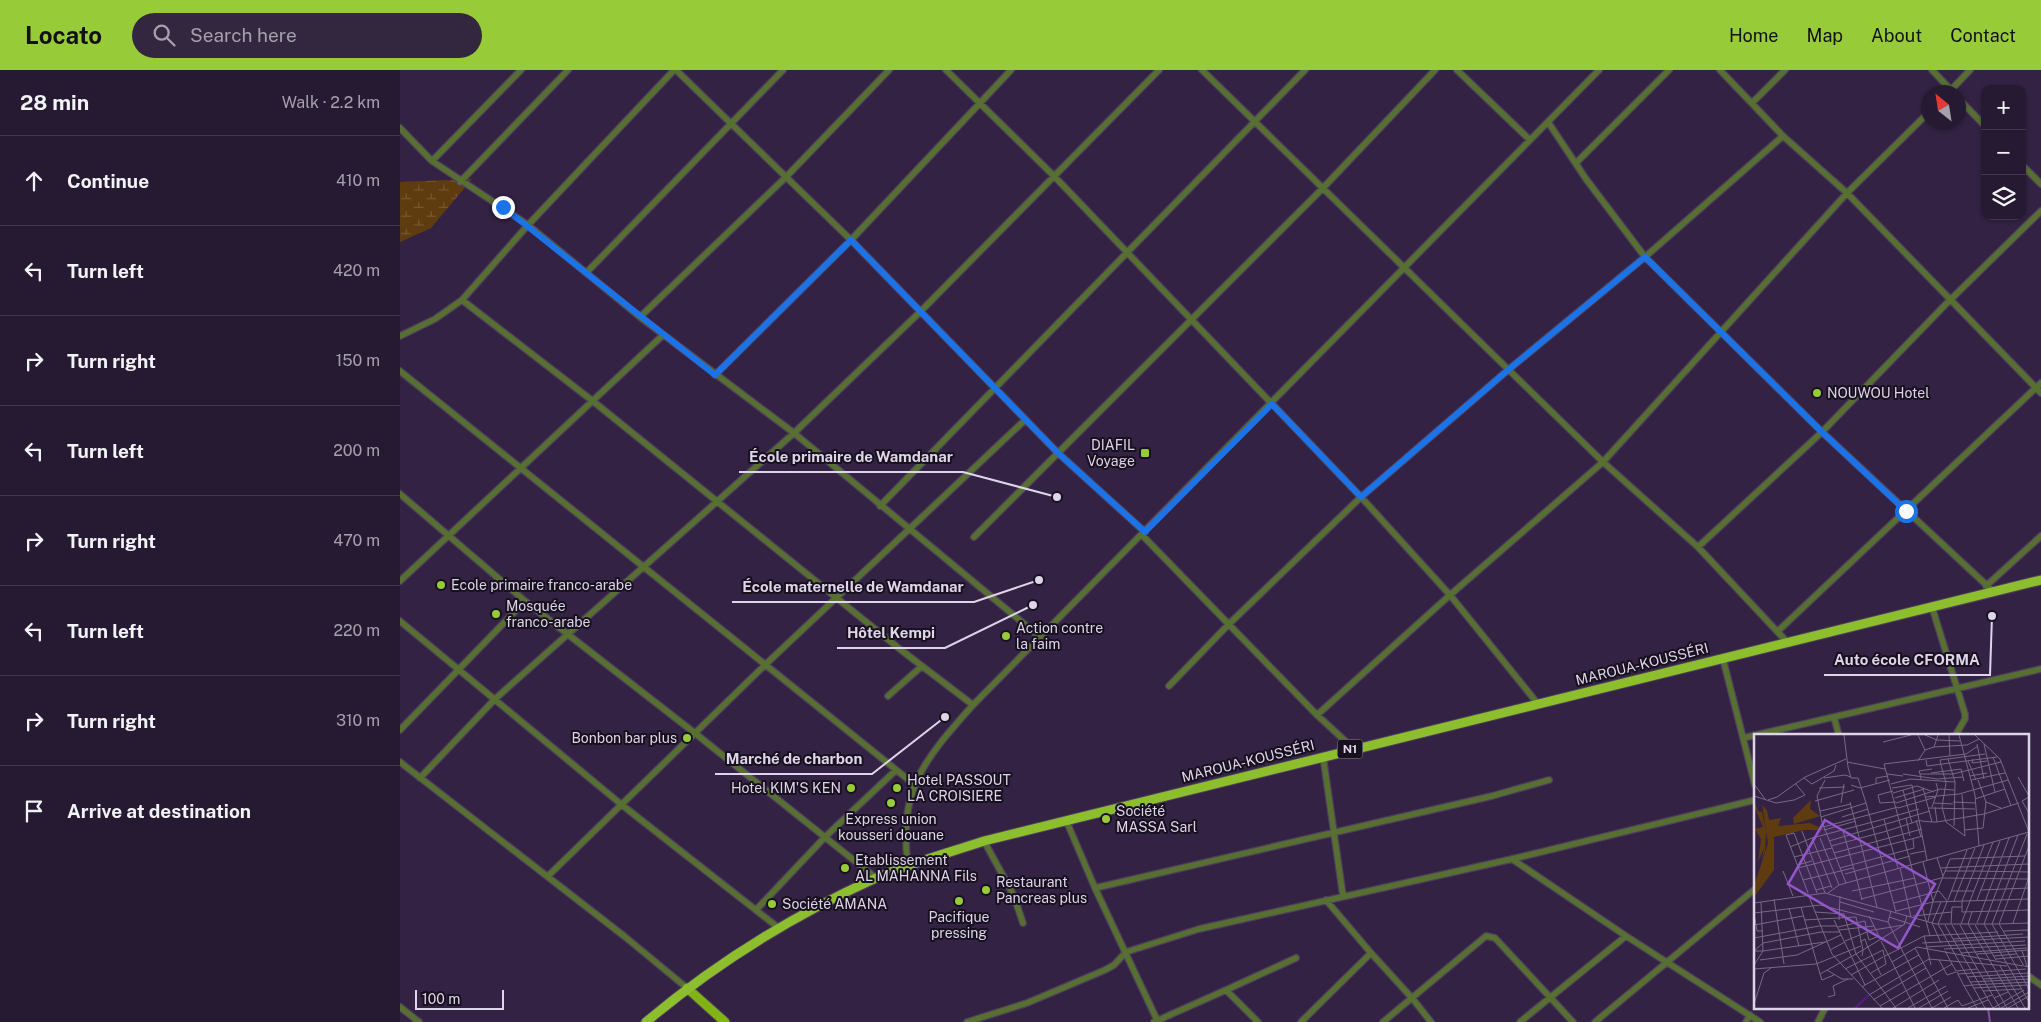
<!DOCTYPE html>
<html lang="en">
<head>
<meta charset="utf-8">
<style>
  :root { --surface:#261a32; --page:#32273e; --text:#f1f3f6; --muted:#a4a1ac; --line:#42384d; --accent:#98cb38 }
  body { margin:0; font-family:"Public Sans",sans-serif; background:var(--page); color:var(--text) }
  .controls { position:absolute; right:15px; top:15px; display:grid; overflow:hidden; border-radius:10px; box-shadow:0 1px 4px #0004 }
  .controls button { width:45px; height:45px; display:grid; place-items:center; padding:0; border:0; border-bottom:1px solid var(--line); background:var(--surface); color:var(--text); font:25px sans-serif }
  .compass { position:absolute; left:1521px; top:15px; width:45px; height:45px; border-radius:50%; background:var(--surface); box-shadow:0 1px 4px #0004; rotate:330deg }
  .scale { position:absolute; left:15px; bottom:12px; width:89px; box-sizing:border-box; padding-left:5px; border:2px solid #dfd5ea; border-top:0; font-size:14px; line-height:18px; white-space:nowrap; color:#dfd5ea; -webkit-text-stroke:4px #17101e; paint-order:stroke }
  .stop { position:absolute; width:15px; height:15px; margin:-11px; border:4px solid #1a73e8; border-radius:50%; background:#fff }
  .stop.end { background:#1a73e8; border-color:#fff; box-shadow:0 1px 5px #0008 }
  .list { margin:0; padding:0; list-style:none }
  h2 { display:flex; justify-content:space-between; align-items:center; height:65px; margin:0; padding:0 20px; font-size:21px }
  h2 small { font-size:16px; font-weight:400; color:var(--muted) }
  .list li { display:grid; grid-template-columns:32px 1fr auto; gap:15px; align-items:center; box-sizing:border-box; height:90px; padding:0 20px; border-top:1px solid var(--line) }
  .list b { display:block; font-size:19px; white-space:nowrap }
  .list em { font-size:16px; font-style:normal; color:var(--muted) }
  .icon { flex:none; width:28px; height:28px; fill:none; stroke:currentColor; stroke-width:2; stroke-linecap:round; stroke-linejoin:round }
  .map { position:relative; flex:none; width:1641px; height:952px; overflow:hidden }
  header { display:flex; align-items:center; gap:30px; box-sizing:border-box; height:70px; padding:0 25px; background:var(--accent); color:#111 }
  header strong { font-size:24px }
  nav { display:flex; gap:28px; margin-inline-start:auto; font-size:18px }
  .search { width:350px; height:45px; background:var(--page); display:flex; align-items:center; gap:12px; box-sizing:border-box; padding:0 18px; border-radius:28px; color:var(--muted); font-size:19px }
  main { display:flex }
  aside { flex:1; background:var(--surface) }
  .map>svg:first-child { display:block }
  .wetland { fill:url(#wetland-marsh) }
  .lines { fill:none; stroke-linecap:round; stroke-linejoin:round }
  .stream { stroke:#7c549a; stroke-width:2 }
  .minor-casing { stroke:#4f3f5e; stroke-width:8 }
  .primary-casing { stroke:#4f3f5e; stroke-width:11 }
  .trunk-casing { stroke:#4f3f5e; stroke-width:11 }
  .minor { stroke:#577031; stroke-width:5.5 }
  .primary { stroke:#81b314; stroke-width:9 }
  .trunk { stroke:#8dbe2d; stroke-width:9 }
  .route { stroke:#1a73e8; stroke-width:6 }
  .poi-dot { fill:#98cb38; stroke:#17101e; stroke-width:2 }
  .labels { text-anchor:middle; stroke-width:4; stroke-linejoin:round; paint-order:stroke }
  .shield { fill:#17101e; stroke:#a39aad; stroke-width:1 }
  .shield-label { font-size:12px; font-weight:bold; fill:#dfd5ea }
  .poi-label { font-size:14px; fill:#dfd5ea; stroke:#17101e; text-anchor:start }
  .street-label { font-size:14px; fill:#dfd5ea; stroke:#17101e }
  .inset-river { fill:none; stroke:#521c78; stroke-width:2.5 }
  .inset-road { fill:none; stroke:#786a86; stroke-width:1 }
  .view { fill:#9456ca; fill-opacity:0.15; stroke:#9456ca; stroke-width:2.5 }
  .inset-edge { fill:none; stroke:#dfd5ea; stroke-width:2.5 }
  .leader { fill:none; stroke:#dfd5ea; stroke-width:2 }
  .callout-dot { fill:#dfd5ea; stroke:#17101e; stroke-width:2 }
  .callout-label { font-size:15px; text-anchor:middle; font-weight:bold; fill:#dfd5ea; stroke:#17101e; stroke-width:4; stroke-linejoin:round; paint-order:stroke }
</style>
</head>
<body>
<header>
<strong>Locato</strong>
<div class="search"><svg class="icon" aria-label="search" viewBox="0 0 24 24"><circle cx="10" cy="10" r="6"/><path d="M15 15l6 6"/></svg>Search here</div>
<nav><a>Home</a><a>Map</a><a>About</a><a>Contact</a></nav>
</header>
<main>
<aside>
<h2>28 min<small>Walk · 2.2 km</small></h2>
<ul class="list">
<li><svg class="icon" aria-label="ahead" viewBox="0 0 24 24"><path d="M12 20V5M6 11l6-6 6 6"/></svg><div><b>Continue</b></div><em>410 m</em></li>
<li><svg class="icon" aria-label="left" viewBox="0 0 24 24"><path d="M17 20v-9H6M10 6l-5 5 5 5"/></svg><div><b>Turn left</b></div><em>420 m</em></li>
<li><svg class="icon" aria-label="right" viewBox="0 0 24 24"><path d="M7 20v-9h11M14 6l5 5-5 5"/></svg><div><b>Turn right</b></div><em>150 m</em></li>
<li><svg class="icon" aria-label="left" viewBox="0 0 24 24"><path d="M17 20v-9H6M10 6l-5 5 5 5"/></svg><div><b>Turn left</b></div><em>200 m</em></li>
<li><svg class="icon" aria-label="right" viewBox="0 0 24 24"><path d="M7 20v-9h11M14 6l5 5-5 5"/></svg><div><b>Turn right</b></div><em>470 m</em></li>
<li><svg class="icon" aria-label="left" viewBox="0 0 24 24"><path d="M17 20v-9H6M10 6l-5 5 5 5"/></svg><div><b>Turn left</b></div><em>220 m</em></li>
<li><svg class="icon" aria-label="right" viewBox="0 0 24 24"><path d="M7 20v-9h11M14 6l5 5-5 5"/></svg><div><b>Turn right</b></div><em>310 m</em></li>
<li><svg class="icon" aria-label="arrive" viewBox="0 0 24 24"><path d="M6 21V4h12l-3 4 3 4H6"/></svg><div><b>Arrive at destination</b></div></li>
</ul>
</aside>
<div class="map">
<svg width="1641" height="952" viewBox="0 0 1641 952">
  <defs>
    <pattern id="wetland-marsh" width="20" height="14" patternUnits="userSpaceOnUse" patternTransform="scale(1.25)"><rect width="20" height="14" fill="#5f3c10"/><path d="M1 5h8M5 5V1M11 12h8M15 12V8" fill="none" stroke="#765733"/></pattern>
  </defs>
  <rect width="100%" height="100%" fill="#332243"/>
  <path class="wetland" d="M72 109 31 158 0 172V112Z"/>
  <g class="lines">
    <path class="stream" d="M1588 938 1590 952"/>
    <defs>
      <path id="minor" d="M276 0 451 170 658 383 745 462
        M546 0 655 107 961 427 1050 525 1138 634
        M802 0 1203 392 1298 477 1388 573
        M1057 0 1130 70
        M1320 0 1383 66 1447 123 1641 323
        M1532 0 1553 22
        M1549 22 1570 0
        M1558 28 1585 56
        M1352 33 1385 0
        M1148 52 1186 109 1245 187 1422 362 1594 522
        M0 58 32 91 128 155 240 247 394 363 640 567
        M32 91 121 0
        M1176 93 1269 0
        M1622 95 1641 114
        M60 112 168 0
        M186 203 383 0
        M62 230 194 332 501 580 573 635
        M240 247 386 107 489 0
        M0 266 35 249 62 230 128 155 274 0
        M0 301 515 715
        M315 305 451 170 611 0
        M0 424 125 531 296 664 476 808
        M480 436 905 0
        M742 465 917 645 954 679
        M574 467 922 119 1035 0
        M1298 477 1422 362 1545 235 1641 141
        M0 511 263 265
        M1586 516 1641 466
        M1532 537 1565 644V649L1555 666
        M0 551 222 735 380 859
        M1378 561 1641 313
        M1323 589 1355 715
        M769 616 829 554 961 427 1108 300 1245 187 1383 66
        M488 626 522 596
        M917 645 1050 525 1203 392 1447 123 1528 43
        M1434 647 1439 666
        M0 660 125 531
        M1343 668 1641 599
        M923 686 943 826
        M0 692 224 866 287 918
        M20 708 95 629 394 363 520 242 759 0
        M666 750 695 818 758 952
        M584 771 613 824 623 853
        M1112 789 1226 866 1360 952
        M508 795C497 719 526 688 573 635L1199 0
        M148 806 366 594 625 350
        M695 818 1092 726 1149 710
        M926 830 971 883
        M356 840 425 767 495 701
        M1627 905 1641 915
        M826 920 896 888
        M0 937 19 952
        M567 952 627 933 705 900 714 895 726 882 799 859 1112 789 1355 730
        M754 952 826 920 858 952
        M901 952 971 883 1012 928 1031 952
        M983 952 1086 866 1095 868 1173 952
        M1120 952 1226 866
        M1195 952 1355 819
        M1346 952 1350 945
        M1418 952 1425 938"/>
      <path id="primary" d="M287 918 325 952"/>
      <path id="trunk" d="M246 952C315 894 394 845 476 808 511 793 548 783 584 771L1641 510"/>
    </defs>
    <use href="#minor" class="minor-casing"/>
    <use href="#primary" class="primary-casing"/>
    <use href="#trunk" class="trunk-casing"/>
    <use href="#minor" class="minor"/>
    <use href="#primary" class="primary"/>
    <use href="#trunk" class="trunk"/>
  </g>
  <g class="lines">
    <path class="route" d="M103 137 315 305 451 170 658 383 745 462 872 334 961 427 1108 300 1245 187 1422 362 1506 441"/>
  </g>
  <g class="poi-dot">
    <circle cx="1417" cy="323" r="5"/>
    <rect x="740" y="378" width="10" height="10" rx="2.5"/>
    <circle cx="41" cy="515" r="5"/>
    <circle cx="96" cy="544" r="5"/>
    <circle cx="606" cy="566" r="5"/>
    <circle cx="287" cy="668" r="5"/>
    <circle cx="451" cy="718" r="5"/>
    <circle cx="497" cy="718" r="5"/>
    <circle cx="491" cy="733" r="5"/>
    <circle cx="706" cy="749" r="5"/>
    <circle cx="445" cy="798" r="5"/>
    <circle cx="586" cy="820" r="5"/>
    <circle cx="559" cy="831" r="5"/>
    <circle cx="372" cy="834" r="5"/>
  </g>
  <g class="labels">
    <rect class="shield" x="937.5" y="669.5" width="25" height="19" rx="4"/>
    <g class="shield-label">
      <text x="950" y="683">N1</text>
    </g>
    <g class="poi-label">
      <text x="1427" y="328">NOUWOU Hotel</text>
      <text x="735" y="380" text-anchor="end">DIAFIL<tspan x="735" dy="16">Voyage</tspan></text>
      <text x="51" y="520">Ecole primaire franco-arabe</text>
      <text x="106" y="541">Mosquée<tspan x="106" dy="16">franco-arabe</tspan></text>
      <text x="616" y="563">Action contre<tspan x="616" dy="16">la faim</tspan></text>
      <text x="277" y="673" text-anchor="end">Bonbon bar plus</text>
      <text x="507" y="715">Hotel PASSOUT<tspan x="507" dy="16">LA CROISIERE</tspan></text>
      <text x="441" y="723" text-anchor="end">Hotel KIM'S KEN</text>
      <text x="716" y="746">Société<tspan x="716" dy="16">MASSA Sarl</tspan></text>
      <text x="491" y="754" text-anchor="middle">Express union<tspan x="491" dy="16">kousseri douane</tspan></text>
      <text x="455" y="795">Etablissement<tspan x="455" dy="16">AL MAHANNA Fils</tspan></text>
      <text x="596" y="817">Restaurant<tspan x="596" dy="16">Pancreas plus</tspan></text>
      <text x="382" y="839">Société AMANA</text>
      <text x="559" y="852" text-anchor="middle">Pacifique<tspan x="559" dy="16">pressing</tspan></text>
    </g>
    <g class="street-label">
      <text transform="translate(1242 594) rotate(-14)" y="5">MAROUA-KOUSSÉRI</text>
      <text transform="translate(848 691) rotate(-14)" y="5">MAROUA-KOUSSÉRI</text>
    </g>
  </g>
  <g transform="translate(1354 664)">
    <rect width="275" height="275" fill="#332243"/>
    <path d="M57 66 56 75 66 82 40 90 39 84Z" fill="#5f3c10"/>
    <path d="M1 69 4 77 8 78 12 97 11 117 8 125 10 114 4 128 7 105 1 95 9 93 1 74ZM8 71 13 76 15 86 27 84 24 92 56 89 71 96H50L20 103V136L0 163V152L14 109Z" fill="#5f3c10"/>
    <path class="inset-river" d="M101 274 115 261"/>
    <path class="inset-road" d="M90 1 94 33 97 44H104L112 69 142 178M164 1 171 16M171 1 183 6 206 7M184 1 180 13 213 11 225 5M195 1 196 22M205 1 221 61 225 112M221 1 246 25 275 98M129 8 157 1M223 10 230 45M230 10 241 58M239 23 257 72M194 25 201 48 200 92M219 25 218 29 233 27M172 26 173 32 243 23M164 27 171 16 180 13M214 27 222 46M93 28 131 35M187 31 192 49 188 73 192 88 211 102 208 60M187 31 186 26 231 20M177 39 207 35 210 47M133 40 149 42M149 40 183 45 209 43M166 40 165 37 178 35M216 42 233 39M264 43 275 62M50 44 58 50 80 37 82 31M70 44 91 41 97 43M71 46 63 62 68 88 92 149M167 46 166 40H199L247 28M217 46 251 39M224 46 232 68 247 74M122 49V44L134 42M0 50 11 65M137 50 156 45 201 48M97 51 106 54 136 46M65 54 91 53M138 54 158 51 173 126M149 56 158 89M139 57 124 61 126 69 142 68M139 59 163 52 180 58M0 62 22 69 40 66 51 61 41 49M172 63 205 60 254 46M275 63 268 67 275 79M141 64 170 55M221 65 251 55M14 66 23 63 51 43 92 25M61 67 100 56M96 68 123 173M199 68 221 69M87 69 90 50M142 69 186 55 200 56M180 69 199 70M178 73 184 56 182 49M144 74 182 63M175 74 221 75M66 77 97 70M67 83 112 69M88 83 114 75M152 84 156 102M130 85 165 75M162 86 167 103M167 87 178 88 169 54M178 88H183L181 73M183 88 230 80 265 69M69 93 144 73M70 96 102 87M211 96 229 94 232 68M48 97 71 159M89 97 103 146M273 100 238 190 275 255M264 101 230 190 275 268M58 104 78 154M66 104 85 151M75 107 176 77M275 112 245 190 275 189M36 113 58 104 130 85 133 97 77 112M80 119 168 95M156 120 171 117M40 123 78 114M183 124 189 142M196 125 271 122M169 128 179 167 174 187M43 131 58 127M44 134 169 102M86 134 160 114 159 105M144 134 133 97 167 86M146 134 157 183M186 134 275 130M29 137 39 162M191 137H220L230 111M275 138 220 137 208 167V178L275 176M91 140 156 122M49 146 99 134M103 146 108 166M62 156 77 152M226 156 275 154M98 157 161 144M197 157H220M54 159 32 101 40 99 63 159M74 159 85 151 275 98M54 160 78 220 128 274M20 165 30 230M107 165 187 144 274 145M194 166 213 116M223 166 246 107M179 167 196 125M200 167 221 114M7 168 9 217 71 208M86 168 120 178M187 168 178 189 187 209M193 168 184 190 218 251 275 248M0 169 71 159 182 190H245L270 232 275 233M140 169 185 157 194 168M47 173 66 240 109 216 102 183 50 186M35 174 45 212M137 177 134 188 147 214 170 202 244 198M142 177 179 168 275 165M61 178 90 180 102 220 142 274M218 178 214 190 264 274M0 179 66 171 134 188M0 179 3 197H9M115 182 127 206M159 182 198 178M135 183 166 193M80 186 111 251 108 253M85 186 86 162M223 189 255 104M259 189 274 146 275 134M197 190 198 173H208M207 190 239 108M0 191 49 182M191 191 239 274 270 256M198 191 246 274M206 191 253 274M221 191 242 226M84 193 111 187 113 198 91 207M85 196 120 192M113 197 150 191 153 182M250 197 274 196M113 198 115 206 125 202M170 202 177 231M176 202 130 30 212 20 224 12M0 204 65 192H83M199 205 269 200M127 207 138 228M106 208 111 205 114 214M168 209 275 203M114 213 127 241M172 213 271 207M161 214 194 274M190 215 272 211M76 216 91 208M0 217 9 209 67 198H86M191 217 202 237 223 235M268 217 273 232M207 219 273 214M223 220 274 216M108 222 109 216 148 192M131 222 147 214 178 274M240 222 262 220M242 225 275 222M6 226 43 221 87 201M185 226 193 241 202 238M0 231 9 217H1M246 232 271 274M0 235 62 230 107 212M91 235 129 216 132 230 117 239M73 236 88 245H99M203 238 210 252 218 251 231 274M66 240 68 246 80 241M204 240 272 235M97 241 129 223M213 243 274 239M229 245 275 242M216 248 275 245M111 251 165 221M210 252 223 274M220 254 273 251M229 257 267 255M115 261 175 225 253 232M74 263 81 261 79 252 94 245M240 264 254 258M119 266 172 234M0 270 10 239 17 234M126 272 198 230M139 274 185 246M154 274 192 252M161 274 138 228 163 213 269 232M165 274 194 257M178 274 197 263M190 274 204 266 208 272 238 261M214 274 234 266M247 274 275 258M254 274 275 262"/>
    <path class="view" d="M71 86 181 150 144 214 34 150Z"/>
    <rect width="275" height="275" class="inset-edge"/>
  </g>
  <path class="leader" d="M657 427L563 402H339M639 510L574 532H332M633 535L545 578H437M1592 546L1590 605H1424M545 647L472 704H315"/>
  <g class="callout-dot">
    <circle cx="657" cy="427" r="5"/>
    <circle cx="639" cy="510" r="5"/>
    <circle cx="633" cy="535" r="5"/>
    <circle cx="1592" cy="546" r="5"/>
    <circle cx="545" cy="647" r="5"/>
  </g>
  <g class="callout-label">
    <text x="451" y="392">École primaire de Wamdanar</text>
    <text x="453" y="522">École maternelle de Wamdanar</text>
    <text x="491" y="568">Hôtel Kempi</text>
    <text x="1507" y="595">Auto école CFORMA</text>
    <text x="394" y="694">Marché de charbon</text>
  </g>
</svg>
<div class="controls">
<button>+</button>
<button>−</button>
<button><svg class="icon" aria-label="layers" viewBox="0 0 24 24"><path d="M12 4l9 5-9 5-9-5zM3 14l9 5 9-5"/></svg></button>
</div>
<svg class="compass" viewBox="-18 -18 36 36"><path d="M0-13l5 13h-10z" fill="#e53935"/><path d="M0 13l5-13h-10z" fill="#a4a1ac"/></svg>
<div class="scale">100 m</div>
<div class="stop" style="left:1506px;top:441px"></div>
<div class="stop end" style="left:103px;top:137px"></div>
</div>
</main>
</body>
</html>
